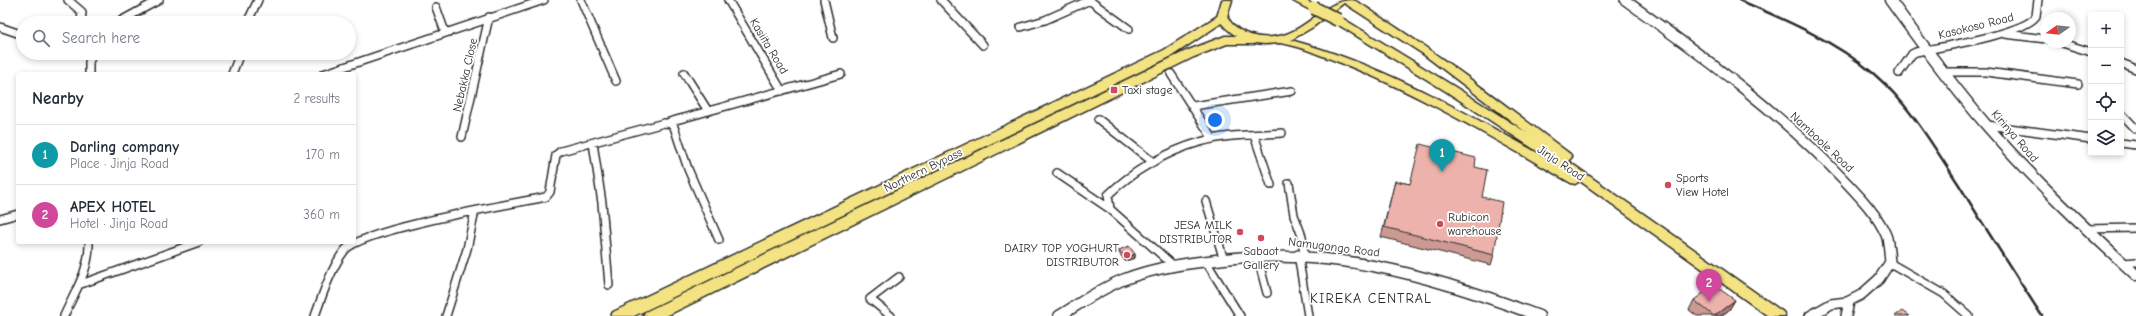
<!DOCTYPE html>
<html lang="en">
<head>
<meta charset="utf-8">
<style>
  :root { --surface:#fff; --page:#f6f6f7; --text:#1f2937; --muted:#747a83; --line:#e0e1e3; --accent:#0f766e }
  body { margin:0; font-family:"Comic Neue",sans-serif; background:var(--page); color:var(--text) }
  .controls { position:absolute; right:12px; top:12px; display:grid; overflow:hidden; border-radius:4px; box-shadow:0 2px 6px #0003 }
  .controls button { width:36px; height:36px; display:grid; place-items:center; padding:0; border:0; border-bottom:1px solid var(--line); background:var(--surface); color:var(--text); font:20px sans-serif }
  .compass { position:absolute; left:2040px; top:12px; width:36px; height:36px; border-radius:50%; background:var(--surface); box-shadow:0 2px 6px #0003; rotate:256deg }
  .you { position:absolute; left:1215px; top:120px; width:14px; height:14px; margin:-10px; border:3px solid #fff; border-radius:50%; background:#1a73e8; box-shadow:0 0 0 6px #1a73e833 }
  .badge { display:grid; place-items:center; width:26px; height:26px; border-radius:50%; background:var(--accent); color:#fff; font-size:13px; font-weight:700 }
  .pin { position:absolute; translate:-50% -33px; filter:drop-shadow(0 1px 2px #0008) }
  .pin::after { content:''; position:absolute; top:21px; width:14px; height:12px; background:inherit; clip-path:polygon(0 0,100% 0,50% 100%) }
  .list { margin:0; padding:0; list-style:none }
  h2 { display:flex; justify-content:space-between; align-items:center; height:52px; margin:0; padding:0 16px; font-size:17px }
  h2 small { font-size:13px; font-weight:400; color:var(--muted) }
  .list li { display:grid; grid-template-columns:26px 1fr auto; gap:12px; align-items:center; box-sizing:border-box; height:60px; padding:0 16px; border-top:1px solid var(--line) }
  .list b { display:block; font-size:15px; white-space:nowrap }
  .list p { margin:0; font-size:13px; white-space:nowrap; color:var(--muted) }
  .list em { font-size:13px; font-style:normal; color:var(--muted) }
  .icon { flex:none; width:22px; height:22px; fill:none; stroke:currentColor; stroke-width:2; stroke-linecap:round; stroke-linejoin:round }
  .map { position:relative; flex:none; width:2136px; height:316px; overflow:hidden }
  .search { position:absolute; background:var(--surface); box-shadow:0 2px 6px #0003; left:16px; top:16px; width:340px; height:44px; display:flex; align-items:center; gap:10px; box-sizing:border-box; padding:0 14px; border-radius:22px; color:var(--muted); font-size:15px }
  .panel { position:absolute; background:var(--surface); box-shadow:0 2px 6px #0003; left:16px; top:72px; width:340px; height:172px; border-radius:4px }
  .map>svg:first-child { display:block }
  .lines { fill:none; stroke-linecap:round; stroke-linejoin:round }
  .minor-casing { stroke:#2b2b2b; stroke-width:10 }
  .tertiary-casing { stroke:#2b2b2b; stroke-width:12 }
  .secondary-casing { stroke:#2b2b2b; stroke-width:13 }
  .trunk-casing { stroke:#2b2b2b; stroke-width:3 }
  .motorway-casing { stroke:#2b2b2b; stroke-width:3 }
  .minor { stroke:#fff; stroke-width:7 }
  .tertiary { stroke:#fff; stroke-width:9 }
  .secondary { stroke:#fff; stroke-width:10 }
  .trunk { fill:#f4e382; fill-rule:evenodd }
  .motorway { fill:#f4e382; fill-rule:evenodd }
  .rail { stroke:#2b2b2b; stroke-width:2.5 }
  .trunk-bridge-casing { stroke:#2b2b2b; stroke-width:15; stroke-linecap:butt }
  .trunk-bridge { stroke:#f4e382; stroke-width:12 }
  .wall { fill:#cc9993; stroke:#2b2b2b }
  .shaded-wall { fill:#a67d78; stroke:#2b2b2b }
  .building { fill:#edb2ab; stroke:#2b2b2b }
  .poi-dot { fill:#d1495b; stroke:#fff; stroke-width:1.5 }
  .labels { text-anchor:middle; stroke-width:3.5; stroke-linejoin:round; paint-order:stroke }
  .street-label { font-size:12px; fill:#2b2b2b; stroke:#fff }
  .poi-label { font-size:12px; fill:#2b2b2b; stroke:#fff; text-anchor:start }
  .quarter-label { font-size:14px; letter-spacing:1px; fill:#2b2b2b; stroke:#fff }
</style>
</head>
<body>
<div class="map">
<svg width="2136" height="316" viewBox="0 0 2136 316">
  <rect width="100%" height="100%" fill="#fff"/>
  <filter id="ink" filterUnits="userSpaceOnUse"><feTurbulence type="fractalNoise" baseFrequency=".025" numOctaves="2"/><feDisplacementMap in="SourceGraphic" scale="8" xChannelSelector="R" yChannelSelector="G"/><feConvolveMatrix kernelMatrix="1 2 1 2 8 2 1 2 1" color-interpolation-filters="sRGB"/></filter>
  <g filter="url(#ink)">
    <g class="lines">
      <defs>
        <path id="minor" d="M68 0 82 12 81 23
          M581 0 616 81
          M728 0 782 91
          M824 0 833 38
          M941 0 983 45
          M1089 0 1129 29
          M436 7 445 32
          M117 23 159 0
          M247 23 258 0
          M0 27 23 35
          M1021 27 1045 20 1090 0
          M2005 34 2046 39
          M2059 42 2091 52
          M2121 63 2136 69
          M1945 72H1986L2078 84
          M684 73 708 111
          M1899 73 1912 54 1916 52C1939 47 2025 34 2036 16L2038 0
          M89 74V62L93 53
          M232 74 240 53
          M323 74 544 0
          M1171 74 1213 139
          M1193 106 1292 91
          M2121 113 2136 129
          M1098 119 1153 162
          M669 122 841 74
          M1987 125 2091 139
          M1254 135 1271 185
          M462 137 489 17
          M593 143 602 203 609 285
          M2121 143 2136 145
          M1057 173 1110 209
          M1289 183 1294 215 1302 236 1304 255
          M1206 201 1223 257
          M0 219 18 214
          M2087 229 2136 228
          M1298 254 1308 316
          M1257 255 1267 293
          M1205 260 1240 316
          M1890 263 1944 294 1969 316
          M2123 263 2136 262
          M1174 266 1110 209 1108 195C1131 172 1168 151 1200 142 1226 134 1255 135 1282 133
          M81 284 199 242
          M64 316C75 291 90 270 89 242
          M315 316C322 296 332 266 345 250 363 229 511 204 546 197L550 192 556 155 561 151 664 123 673 124 688 169 719 240
          M446 316 467 249 475 211
          M891 316 870 299 899 277"/>
        <path id="tertiary" d="M1625 0C1701 55 1779 111 1844 180 1859 196 1877 214 1886 235 1889 242 1889 254 1890 262L1879 279 1861 295 1847 302 1831 304 1810 316
          M1846 316 1849 302"/>
        <path id="secondary" d="M1890 0C1921 43 1953 87 1988 127 2034 180 2085 228 2136 275
          M1059 316C1081 303 1101 288 1125 279 1151 269 1180 264 1208 261 1328 245 1428 274 1539 316"/>
        <path id="trunk" d="M1222 0H1232L1227 17C1233 27 1243 33 1254 36 1302 46 1318 0 1352 0 1361 2 1379 17 1388 22 1451 63 1510 109 1570 154L1572 157 1568 161 1783 312 1785 316H1768L1580 181 1575 184 1571 183C1489 136 1409 87 1320 55 1308 50 1293 45 1280 43 1275 43 1270 44 1265 44 1244 43 1228 34 1217 17ZM1344 3 1423 54 1527 133 1455 87 1342 18H1334L1333 20 1334 22 1447 92 1552 161C1466 113 1386 66 1291 40L1313 27Z
          M1291 0H1305L1319 8 1318 10H1310Z"/>
        <path id="motorway" d="M1222 13 1228 17 1226 20 1172 56 634 316H611L613 312 1164 50Z
          M1225 36H1254L1260 40 1254 44H1227L1194 57 666 316H643L645 312 1186 51Z"/>
      </defs>
      <use href="#minor" class="minor-casing"/>
      <use href="#tertiary" class="tertiary-casing"/>
      <use href="#secondary" class="secondary-casing"/>
      <use href="#trunk" class="trunk-casing"/>
      <use href="#motorway" class="motorway-casing"/>
      <use href="#minor" class="minor"/>
      <use href="#tertiary" class="tertiary"/>
      <use href="#secondary" class="secondary"/>
      <use href="#trunk" class="trunk"/>
      <use href="#motorway" class="motorway"/>
      <path class="rail" d="M1739 0C1786 20 1835 41 1874 74 1910 105 1934 147 1959 185 1986 229 2014 273 2042 316"/>
      <defs>
        <path id="trunk-bridge" d="M1314 8 1338 20"/>
      </defs>
      <use href="#trunk-bridge" class="trunk-bridge-casing"/>
      <use href="#trunk-bridge" class="trunk-bridge"/>
    </g>
    <path class="wall" d="M1475 167 1482 197 1494 255 1491 265 1381 237 1395 181 1410 184Z
      M1119 250 1135 254V258L1125 261 1119 253Z
      M1694 300H1735L1729 310 1721 316H1697L1689 310Z"/>
    <path class="shaded-wall" d="M1135 254V258L1125 261 1126 258Z
      M1735 300 1729 310 1721 316H1714Z"/>
    <path class="building" d="M1420 144 1476 158 1475 167 1487 170 1482 197 1502 202 1494 255 1384 227 1395 181 1410 184Z
      M1129 246 1135 254 1126 258 1119 250Z
      M1714 285 1735 300 1714 316 1694 300Z
      M1902 311 1909 316H1895Z"/>
  </g>
  <g class="poi-dot">
    <rect x="1110" y="86" width="8" height="8" rx="2"/>
    <circle cx="1668" cy="185" r="4"/>
    <circle cx="1440" cy="224" r="4"/>
    <circle cx="1240" cy="232" r="4"/>
    <circle cx="1261" cy="238" r="4"/>
    <circle cx="1127" cy="255" r="4"/>
  </g>
  <g class="labels">
    <g class="street-label">
      <text transform="translate(1976 26) rotate(-14)" y="4">Kasokoso Road</text>
      <text transform="translate(769 46) rotate(59)" y="4">Kasiita Road</text>
      <text transform="translate(465 75) rotate(-77)" y="4">Nebakka Close</text>
      <text transform="translate(2015 136) rotate(49)" y="4">Kirinya Road</text>
      <text transform="translate(1822 142) rotate(43)" y="4">Namboole Road</text>
      <text transform="translate(1561 163) rotate(34)" y="4">Jinja Road</text>
      <text transform="translate(923 170) rotate(-26)" y="4">Northern Bypass</text>
      <text transform="translate(1334 247) rotate(7)" y="4">Namugongo Road</text>
    </g>
    <g class="poi-label">
      <text x="1122" y="94">Taxi stage</text>
      <text x="1676" y="182">Sports<tspan x="1676" dy="14">View Hotel</tspan></text>
      <text x="1448" y="221">Rubicon<tspan x="1448" dy="14">warehouse</tspan></text>
      <text x="1232" y="229" text-anchor="end">JESA MILK<tspan x="1232" dy="14">DISTRIBUTOR</tspan></text>
      <text x="1119" y="252" text-anchor="end">DAIRY TOP YOGHURT<tspan x="1119" dy="14">DISTRIBUTOR</tspan></text>
      <text x="1261" y="255" text-anchor="middle">Sabaot<tspan x="1261" dy="14">Gallery</tspan></text>
    </g>
    <g class="quarter-label">
      <text x="1371" y="303">KIREKA CENTRAL</text>
    </g>
  </g>
</svg>
<div class="controls">
<button>+</button>
<button>−</button>
<button><svg class="icon" aria-label="locate" viewBox="0 0 24 24"><circle cx="12" cy="12" r="6"/><path d="M12 2v4M12 18v4M2 12h4M18 12h4"/></svg></button>
<button><svg class="icon" aria-label="layers" viewBox="0 0 24 24"><path d="M12 4l9 5-9 5-9-5zM3 14l9 5 9-5"/></svg></button>
</div>
<svg class="compass" viewBox="-18 -18 36 36"><path d="M0-13l5 13h-10z" fill="#e53935"/><path d="M0 13l5-13h-10z" fill="#747a83"/></svg>
<div class="you"></div>
<div class="pin badge" style="left:1442px;top:172px;background:#0f9aa8">1</div>
<div class="pin badge" style="left:1709px;top:302px;background:#d1479c">2</div>
<div class="search"><svg class="icon" aria-label="search" viewBox="0 0 24 24"><circle cx="10" cy="10" r="6"/><path d="M15 15l6 6"/></svg>Search here</div>
<section class="panel">
<h2>Nearby<small>2 results</small></h2>
<ul class="list">
<li><span class="badge" style="background:#0f9aa8">1</span><div><b>Darling company</b><p>Place · Jinja Road</p></div><em>170 m</em></li>
<li><span class="badge" style="background:#d1479c">2</span><div><b>APEX HOTEL</b><p>Hotel · Jinja Road</p></div><em>360 m</em></li>
</ul>
</section>
</div>
</body>
</html>
